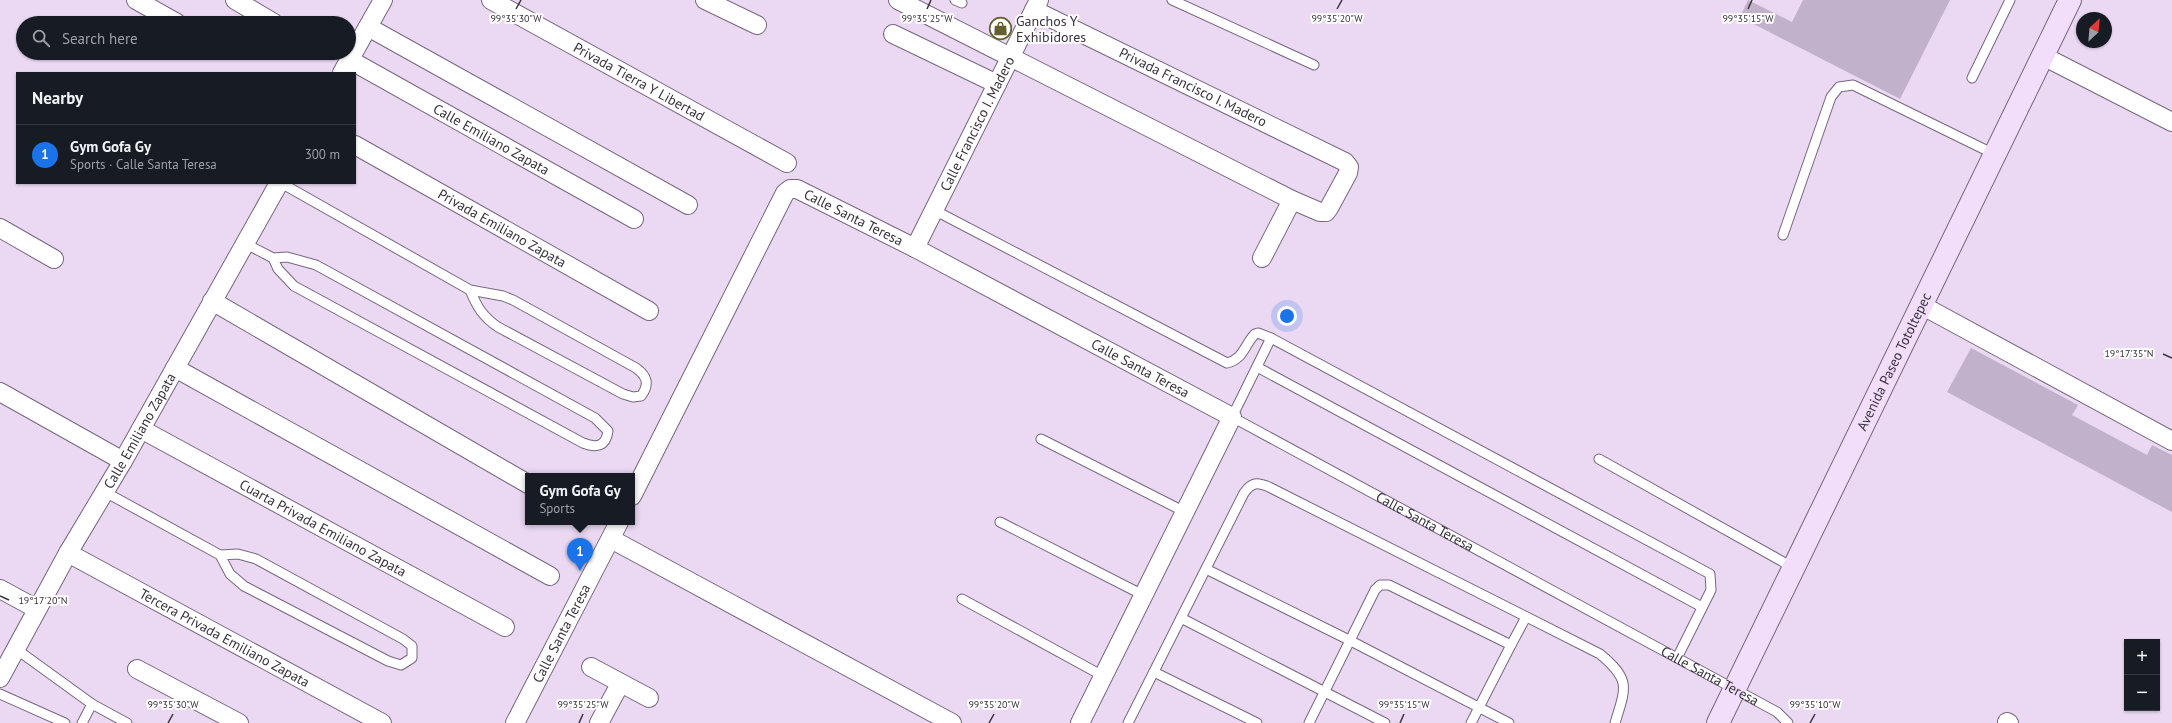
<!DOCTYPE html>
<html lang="en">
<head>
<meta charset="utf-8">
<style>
  :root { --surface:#171b24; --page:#242831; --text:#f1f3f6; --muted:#9ea1a6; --line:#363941; --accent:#1a73e8 }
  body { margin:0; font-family:"PT Sans",sans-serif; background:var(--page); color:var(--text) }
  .controls { position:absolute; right:12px; bottom:12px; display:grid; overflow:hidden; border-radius:0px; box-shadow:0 1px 3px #0004 }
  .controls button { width:36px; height:36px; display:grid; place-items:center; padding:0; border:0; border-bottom:1px solid var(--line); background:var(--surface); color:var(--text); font:20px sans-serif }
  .compass { position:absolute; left:2076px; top:12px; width:36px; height:36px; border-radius:50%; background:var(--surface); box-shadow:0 1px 3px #0004; rotate:26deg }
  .you { position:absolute; left:1287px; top:316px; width:14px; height:14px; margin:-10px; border:3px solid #fff; border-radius:50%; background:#1a73e8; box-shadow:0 0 0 6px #1a73e833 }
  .badge { display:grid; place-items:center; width:26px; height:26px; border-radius:50%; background:var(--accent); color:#fff; font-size:13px; font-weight:700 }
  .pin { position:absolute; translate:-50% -33px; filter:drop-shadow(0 1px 2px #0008) }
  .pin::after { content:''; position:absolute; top:21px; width:14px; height:12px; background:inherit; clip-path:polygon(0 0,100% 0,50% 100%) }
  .popup { position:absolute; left:525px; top:473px; width:110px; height:52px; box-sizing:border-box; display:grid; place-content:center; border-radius:0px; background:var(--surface); filter:drop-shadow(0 1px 3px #0005); font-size:13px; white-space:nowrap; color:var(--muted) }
  .popup b { font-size:15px; color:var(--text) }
  .popup::after { content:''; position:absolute; left:50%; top:100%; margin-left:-8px; border:8px solid transparent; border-top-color:var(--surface) }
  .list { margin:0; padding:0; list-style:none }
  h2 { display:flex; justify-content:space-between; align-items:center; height:52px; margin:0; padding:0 16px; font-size:17px }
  h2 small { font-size:13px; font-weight:400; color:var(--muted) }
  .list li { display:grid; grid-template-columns:26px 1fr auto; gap:12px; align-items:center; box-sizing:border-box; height:60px; padding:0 16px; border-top:1px solid var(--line) }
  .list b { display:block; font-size:15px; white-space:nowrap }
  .list p { margin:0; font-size:13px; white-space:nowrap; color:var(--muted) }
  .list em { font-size:13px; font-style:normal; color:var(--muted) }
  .icon { flex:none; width:22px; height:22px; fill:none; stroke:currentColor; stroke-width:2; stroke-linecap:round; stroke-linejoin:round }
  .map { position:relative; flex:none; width:2172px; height:723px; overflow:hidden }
  .search { position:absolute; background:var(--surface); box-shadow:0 1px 3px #0004; left:16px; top:16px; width:340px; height:44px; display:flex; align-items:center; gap:10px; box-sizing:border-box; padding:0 14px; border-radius:22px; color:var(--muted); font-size:15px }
  .panel { position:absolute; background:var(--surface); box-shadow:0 1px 3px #0004; left:16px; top:72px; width:340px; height:112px; border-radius:0px }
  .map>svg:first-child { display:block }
  .building { fill:#c2b1ca }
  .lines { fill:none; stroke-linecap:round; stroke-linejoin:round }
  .lane-casing { stroke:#76677e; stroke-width:11 }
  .street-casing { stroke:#76677e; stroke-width:20 }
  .secondary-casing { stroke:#76677e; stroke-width:24 }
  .lane { stroke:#fff; stroke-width:9 }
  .street { stroke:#fff; stroke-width:18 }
  .secondary { stroke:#f2ddfa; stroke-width:22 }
  .ticks { fill:none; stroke:#39323d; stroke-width:1.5 }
  .labels { text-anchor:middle; stroke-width:4; stroke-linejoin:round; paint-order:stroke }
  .poi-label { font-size:14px; fill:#39323d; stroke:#fff; text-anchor:start }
  .street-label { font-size:14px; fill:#39323d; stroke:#fff }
  .ticks-label { font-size:10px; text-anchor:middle; fill:#39323d; stroke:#fff; stroke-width:4; stroke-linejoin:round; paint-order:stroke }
</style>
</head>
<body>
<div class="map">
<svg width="2172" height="723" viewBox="0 0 2172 723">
  <rect width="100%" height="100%" fill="#ebd9f4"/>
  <path class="building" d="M1748 0 1792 22 1803 0H1950L1900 99 1740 17Z
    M1971 348 2078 405 2072 415 2147 455 2152 445 2172 455V512L1947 392Z"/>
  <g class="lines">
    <defs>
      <g id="lane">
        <path d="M955 0 962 3"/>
        <path d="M1172 0 1314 65"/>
        <path d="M1972 78 2010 0"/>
        <path d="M281 183 470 290 503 296 513 300 636 368C647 376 650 384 641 396L633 397 623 394 498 327C483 317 477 307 470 290"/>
        <path d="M934 210 1227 363C1244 359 1244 345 1255 334L1258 333 1271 338"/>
        <path d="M1783 235 1831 97 1839 87 1853 85 1996 155"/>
        <path d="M246 244 273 258 278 269 294 286 583 443C596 448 606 447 608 431L595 418 316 265 287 257 273 258"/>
        <path d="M1257 367 1702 607"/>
        <path d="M1041 439 1185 512"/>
        <path d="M1599 459 1794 568"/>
        <path d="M105 492 220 555 230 574 244 586 388 661 401 665 412 658V646L403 639 256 559 238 554 220 555"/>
        <path d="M1000 522 1143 595"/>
        <path d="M1206 569 1349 640 1509 723"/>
        <path d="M962 599 1103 676"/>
        <path d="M1181 618 1385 723"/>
        <path d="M1511 645 1526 617"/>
        <path d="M16 649 92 704 127 723"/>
        <path id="s1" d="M1677 658 1711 590 1710 574 1271 338 1232 417 1677 658 1777 712 1788 723"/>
        <path d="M1154 672 1257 723"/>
        <path d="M0 694 65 723"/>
        <path d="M82 723 92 704"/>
        <path d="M1128 723 1244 493C1252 482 1257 482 1269 487L1600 654C1631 680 1626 687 1615 723"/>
        <path d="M1309 723 1375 590 1380 585H1389L1511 645 1471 723"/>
      </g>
      <g id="street">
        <path d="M136 0 177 23"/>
        <path d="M235 0 274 23"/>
        <path id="s2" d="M491 0 787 163"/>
        <path d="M705 0 757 25"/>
        <path d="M898 0 1292 200 1320 212H1326L1329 208 1348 173 1349 167 1345 162 1034 10"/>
        <path d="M368 27 688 205"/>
        <path d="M893 34 997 84"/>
        <path d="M2043 56 2172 122"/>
        <path id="s3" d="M350 60 634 219"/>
        <path d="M342 73 383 0"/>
        <path id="s4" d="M355 145 649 311"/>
        <path d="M0 228 54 259"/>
        <path id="s5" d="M915 248 1039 0"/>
        <path d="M1262 258 1292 200"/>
        <path d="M212 301 528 484"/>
        <path d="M1923 306 2172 441"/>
        <path d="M175 368 550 576"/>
        <path d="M0 392 123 461"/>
        <path id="s6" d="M141 429 505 627"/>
        <path id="s7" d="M632 496 785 193 790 189H797L915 248 1232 417 1080 723"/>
        <path d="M611 539 952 723"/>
        <path id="s8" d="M68 553 382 723"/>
        <path d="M0 589 37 609"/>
        <path d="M591 667 649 698"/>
        <path d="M137 669 239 723"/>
        <path id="s9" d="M0 678 68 553 123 461 279 183"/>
        <path d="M2007 722 2009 723"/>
        <path id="s10" d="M515 723 619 522"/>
        <path d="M599 723 620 684"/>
      </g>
      <g id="secondary">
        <path id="s11" d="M1718 723 2070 0"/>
      </g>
    </defs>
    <use href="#lane" class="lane-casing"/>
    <use href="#street" class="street-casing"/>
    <use href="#secondary" class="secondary-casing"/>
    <use href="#lane" class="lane"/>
    <use href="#street" class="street"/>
    <use href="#secondary" class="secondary"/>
  </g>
  <path class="ticks" d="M516 9 521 0M927 9 931 0M1337 9 1342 0M1748 9 1752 0M2163 354 2172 358M0 596 9 600M168 723 173 714M579 723 583 714M989 723 994 714M1400 723 1404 714M1810 723 1815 714"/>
  <defs>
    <symbol id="shop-ring" viewBox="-11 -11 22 22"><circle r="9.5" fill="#fff" stroke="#64602d" stroke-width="1.5"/><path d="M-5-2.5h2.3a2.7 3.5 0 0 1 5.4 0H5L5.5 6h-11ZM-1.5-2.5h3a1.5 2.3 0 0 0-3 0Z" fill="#64602d"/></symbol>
  </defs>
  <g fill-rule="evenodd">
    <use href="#shop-ring" x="988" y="16" width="25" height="25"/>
  </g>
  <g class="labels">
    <g class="poi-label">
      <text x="1016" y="26">Ganchos Y<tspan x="1016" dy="16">Exhibidores</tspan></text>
    </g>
    <g class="street-label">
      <text dy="5" stroke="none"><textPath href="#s2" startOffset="169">Privada Tierra Y Libertad</textPath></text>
      <text transform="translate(1193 87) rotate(26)" y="5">Privada Francisco I. Madero</text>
      <text dy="5" stroke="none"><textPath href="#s5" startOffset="139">Calle Francisco I. Madero</textPath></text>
      <text dy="5" stroke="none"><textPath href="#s3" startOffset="162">Calle Emiliano Zapata</textPath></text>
      <text dy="5" stroke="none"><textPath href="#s7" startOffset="416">Calle Santa Teresa</textPath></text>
      <text dy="5" stroke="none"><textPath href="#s4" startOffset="169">Privada Emiliano Zapata</textPath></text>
      <text dy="5" stroke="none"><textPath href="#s11" startOffset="402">Avenida Paseo Totoltepec</textPath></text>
      <text dy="5" stroke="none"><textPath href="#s7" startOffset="740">Calle Santa Teresa</textPath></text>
      <text dy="5" stroke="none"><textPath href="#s9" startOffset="284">Calle Emiliano Zapata</textPath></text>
      <text dy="5" stroke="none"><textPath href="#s1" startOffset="898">Calle Santa Teresa</textPath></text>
      <text dy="5" stroke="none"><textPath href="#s6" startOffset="207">Cuarta Privada Emiliano Zapata</textPath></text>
      <text dy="5" stroke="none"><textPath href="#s10" startOffset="101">Calle Santa Teresa</textPath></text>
      <text dy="5" stroke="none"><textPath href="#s8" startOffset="178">Tercera Privada Emiliano Zapata</textPath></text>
      <text dy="5" stroke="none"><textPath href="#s1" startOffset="1222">Calle Santa Teresa</textPath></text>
    </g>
  </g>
  <g class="ticks-label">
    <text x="516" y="22">99°35'30"W</text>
    <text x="927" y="22">99°35'25"W</text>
    <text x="1337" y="22">99°35'20"W</text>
    <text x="1748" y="22">99°35'15"W</text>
    <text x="2129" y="357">19°17'35"N</text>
    <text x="43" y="604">19°17'20"N</text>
    <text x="173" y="708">99°35'30"W</text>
    <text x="583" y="708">99°35'25"W</text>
    <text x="994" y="708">99°35'20"W</text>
    <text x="1404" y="708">99°35'15"W</text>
    <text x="1815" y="708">99°35'10"W</text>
  </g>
</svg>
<div class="controls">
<button>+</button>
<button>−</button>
</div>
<svg class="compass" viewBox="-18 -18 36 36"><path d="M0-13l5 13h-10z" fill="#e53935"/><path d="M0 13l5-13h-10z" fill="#9ea1a6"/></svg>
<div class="you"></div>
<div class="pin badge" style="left:580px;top:571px">1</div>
<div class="popup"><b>Gym Gofa Gy</b>Sports</div>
<div class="search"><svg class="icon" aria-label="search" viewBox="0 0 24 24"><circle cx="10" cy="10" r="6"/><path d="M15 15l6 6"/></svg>Search here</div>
<section class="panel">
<h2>Nearby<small></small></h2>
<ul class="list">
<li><span class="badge">1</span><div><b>Gym Gofa Gy</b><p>Sports · Calle Santa Teresa</p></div><em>300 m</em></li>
</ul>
</section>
</div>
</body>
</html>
